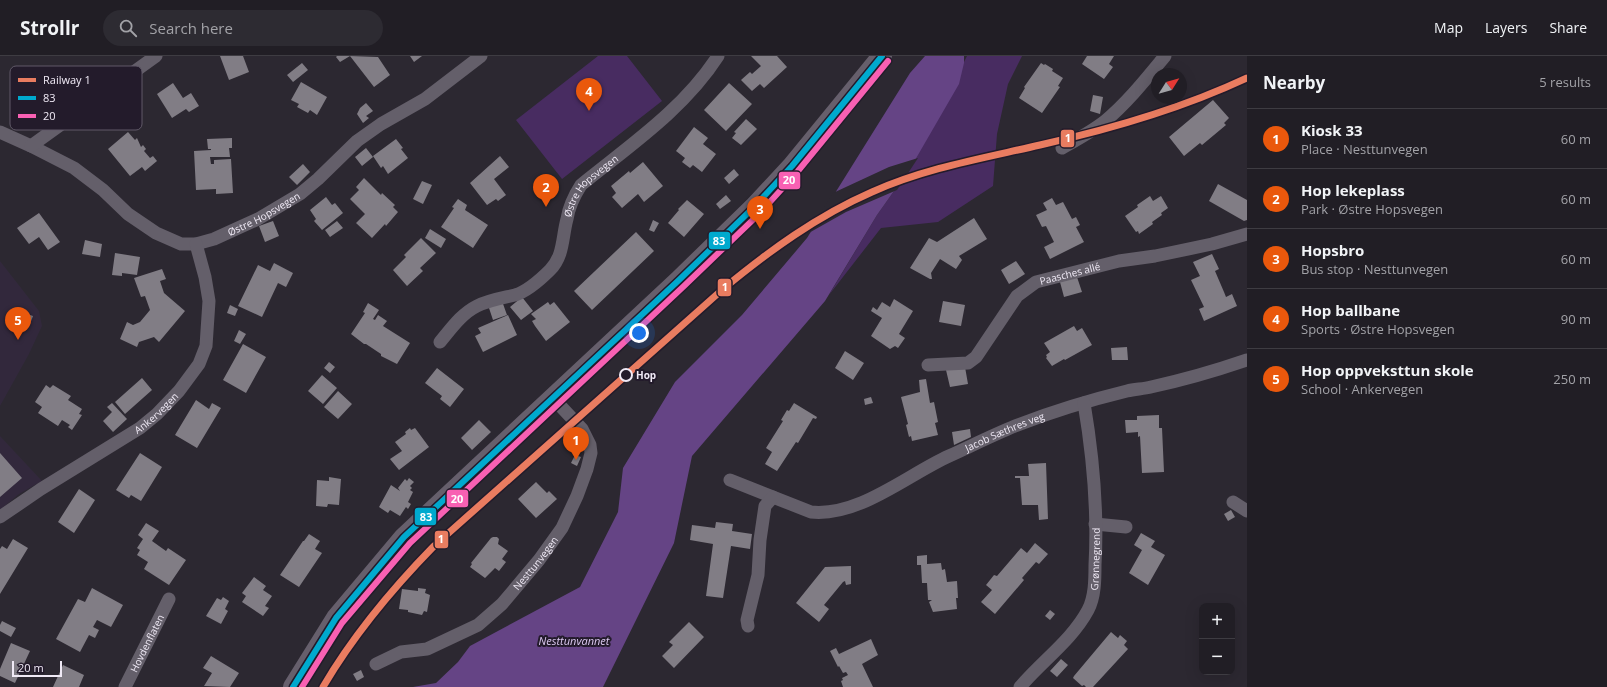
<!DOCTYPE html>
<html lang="en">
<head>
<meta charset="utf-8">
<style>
  :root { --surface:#211e25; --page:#2d2b32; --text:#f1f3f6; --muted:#a2a2a7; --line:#3e3c42; --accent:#ea580c }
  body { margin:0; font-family:"Open Sans",sans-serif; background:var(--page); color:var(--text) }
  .controls { position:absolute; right:12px; bottom:12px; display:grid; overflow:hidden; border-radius:8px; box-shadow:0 4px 16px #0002 }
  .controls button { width:36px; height:36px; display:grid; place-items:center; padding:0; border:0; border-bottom:1px solid var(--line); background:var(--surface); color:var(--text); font:20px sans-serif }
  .compass { position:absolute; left:1151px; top:12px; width:36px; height:36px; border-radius:50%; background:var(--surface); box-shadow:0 4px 16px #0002; rotate:53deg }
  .scale { position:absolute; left:12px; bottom:10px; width:50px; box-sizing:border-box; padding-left:4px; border:2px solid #f0eaf6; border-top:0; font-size:11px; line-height:14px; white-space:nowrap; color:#f0eaf6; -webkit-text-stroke:3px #231b2b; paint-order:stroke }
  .you { position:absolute; left:639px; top:277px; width:14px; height:14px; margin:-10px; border:3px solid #fff; border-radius:50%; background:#1a73e8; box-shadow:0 0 0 6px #1a73e833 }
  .badge { display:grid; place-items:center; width:26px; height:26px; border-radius:50%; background:var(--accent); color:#fff; font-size:13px; font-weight:700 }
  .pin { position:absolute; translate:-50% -33px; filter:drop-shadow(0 1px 2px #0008) }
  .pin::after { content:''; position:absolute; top:21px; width:14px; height:12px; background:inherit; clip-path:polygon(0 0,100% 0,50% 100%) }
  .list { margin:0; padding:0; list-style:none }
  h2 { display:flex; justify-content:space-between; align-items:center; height:52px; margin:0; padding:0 16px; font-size:17px }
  h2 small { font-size:13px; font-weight:400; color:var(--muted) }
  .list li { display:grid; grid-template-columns:26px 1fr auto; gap:12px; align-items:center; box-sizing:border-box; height:60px; padding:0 16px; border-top:1px solid var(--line) }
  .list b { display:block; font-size:15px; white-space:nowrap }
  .list p { margin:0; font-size:13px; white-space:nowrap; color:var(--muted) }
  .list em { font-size:13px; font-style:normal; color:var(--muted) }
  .icon { flex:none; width:22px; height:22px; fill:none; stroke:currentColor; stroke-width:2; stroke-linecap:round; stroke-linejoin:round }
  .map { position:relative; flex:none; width:1247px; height:631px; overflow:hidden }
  header { display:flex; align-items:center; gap:24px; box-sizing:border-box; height:56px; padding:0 20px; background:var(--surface); border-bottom:1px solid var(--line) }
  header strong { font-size:19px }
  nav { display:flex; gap:22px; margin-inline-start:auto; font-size:14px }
  .search { width:280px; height:36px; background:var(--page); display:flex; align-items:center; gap:10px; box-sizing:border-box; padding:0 14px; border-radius:22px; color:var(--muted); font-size:15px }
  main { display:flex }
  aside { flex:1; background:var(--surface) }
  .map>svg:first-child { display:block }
  .built { fill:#32283c }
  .green { fill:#482c61 }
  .water { fill:#654485 }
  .pier { fill:#2c2831 }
  .building { fill:#817d85 }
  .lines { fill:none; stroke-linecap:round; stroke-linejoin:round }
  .street { stroke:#645f6a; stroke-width:13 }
  .primary { stroke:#665f6c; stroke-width:20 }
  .bus-1-casing { stroke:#231b2b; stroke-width:9 }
  .bus-2-casing { stroke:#231b2b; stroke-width:9 }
  .bus-1 { stroke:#00a9ce; stroke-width:6 }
  .bus-2 { stroke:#f860b3; stroke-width:6 }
  .rail-1-casing { stroke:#231b2b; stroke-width:10 }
  .rail-1 { stroke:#e97c60; stroke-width:7 }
  .stop-dot { fill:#231b2b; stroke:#f0eaf6; stroke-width:2 }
  .labels { text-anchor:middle; stroke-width:4; stroke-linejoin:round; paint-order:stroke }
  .street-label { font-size:10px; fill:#f0eaf6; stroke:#231b2b }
  .stop-label { font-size:10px; font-weight:bold; fill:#f0eaf6; stroke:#231b2b; text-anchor:start }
  .water-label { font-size:11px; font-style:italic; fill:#dcc9f1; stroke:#231b2b }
  .key { fill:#231b2b; stroke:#605968; stroke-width:1 }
  .key-label { font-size:11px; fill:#f0eaf6 }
  .line-badge { stroke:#231b2b; stroke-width:1.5 }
  .badge-label { font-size:11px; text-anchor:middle; font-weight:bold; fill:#fff }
</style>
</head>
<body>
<header>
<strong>Strollr</strong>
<div class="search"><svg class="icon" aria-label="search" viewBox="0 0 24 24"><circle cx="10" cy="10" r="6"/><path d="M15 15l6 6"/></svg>Search here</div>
<nav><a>Map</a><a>Layers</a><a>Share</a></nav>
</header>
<main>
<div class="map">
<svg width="1247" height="631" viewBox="0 0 1247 631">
  <rect width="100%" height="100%" fill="#2c2831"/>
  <path class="built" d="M0 205 39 255 42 270 29 298 0 350Z
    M0 380 42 425 19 438 0 454Z"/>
  <path class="green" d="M598 0H627L662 45 562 123 516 64Z
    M967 0H1022L1008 28 997 78 993 130 938 166 881 172 829 239 877 159 911 111Z"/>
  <path class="water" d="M925 0H964V7L959 28 911 111 877 159 825 245 692 400 674 487 603 631H413L436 627 458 606 470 590 580 531 618 456 623 412 675 326 742 259 807 182 910 17Z"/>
  <path class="pier" d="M918 102 897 134 846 156 807 178 833 137 889 111Z"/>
  <path class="building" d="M220 0H243L249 16 229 24Z
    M337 0H350L340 6 336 1Z
    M350 0 378 1 390 19 374 31Z
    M410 0H422L414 6Z
    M751 0H777L787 11 764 32 760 28 752 35 741 24 750 16 752 18 761 10Z
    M1087 0H1114L1109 8 1113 11 1104 23 1082 8Z
    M302 7 308 14 293 26 287 19Z
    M1041 7 1044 9 1045 8 1053 13 1052 15 1063 22 1058 30 1060 31 1042 57 1019 42 1025 32 1024 31Z
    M301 26 327 41 317 59 310 54 308 57 297 51 299 48 291 44Z
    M173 27 183 42 191 37 199 50 189 56 186 53 172 62 157 38Z
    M729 27 752 48 726 75 704 54Z
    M1093 39 1103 41 1100 58 1090 55Z
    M1213 44 1229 62 1224 67 1226 69 1202 89 1200 87 1184 100 1169 81Z
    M366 47 373 55 366 60 369 62 363 67 357 58 360 52Z
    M746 63 757 73 741 89 732 82 736 77 734 76Z
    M694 71 708 82 703 88 716 98 702 116 693 109 690 112 682 106 685 102 676 95Z
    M128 76 135 84 137 82 141 91 143 89 146 93 144 95 150 102 153 100 157 105 145 115 142 111 130 120 108 93Z
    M232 82V92H229L230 101H210L211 108H214V104L231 103 233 137 216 138V133L196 134 194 95 211 94V93H208L207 83Z
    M396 83 403 92 401 93 408 102 388 118 383 110 381 112 373 100Z
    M366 92 373 101 362 110 355 101Z
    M500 100 509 111 494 123 506 139 498 145 496 143 487 149 470 127Z
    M643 106 663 130 644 146 638 138 622 152 612 141 616 137 611 130 629 115 630 117Z
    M303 108 310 116 297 129 289 121Z
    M734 113 739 119 729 128 724 122Z
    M364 122 381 139 382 137 395 149 393 151 398 156 386 170 385 168 372 182 356 167 365 158 350 143 359 134 356 131Z
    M422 125 432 129 423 148 413 143Z
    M1218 128 1247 144V164L1244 165 1209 145Z
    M726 139 731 145 720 153 716 148Z
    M1150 140 1153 145 1161 140 1168 152 1161 157 1162 159 1152 166 1153 168 1139 178 1138 175 1136 176 1125 160 1138 151 1137 149Z
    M326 141 332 149 335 147 343 157 322 174 314 165 316 163 310 154Z
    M1052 142 1056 149 1063 146 1072 163 1076 161 1080 169 1076 171 1084 186 1050 203 1044 191 1054 186 1046 170 1042 171 1036 159 1047 154 1043 147Z
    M458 143 467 149 465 154 488 169 473 192 441 171 454 152 452 151Z
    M687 144 704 158 684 181 668 167 679 154 678 153Z
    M39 157 60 186 48 194 39 181 29 188 17 172Z
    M974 162 987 183 959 200 962 204 956 213 940 203 931 217 932 223H930L910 212 929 182 937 186Z
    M653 164 659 167 654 176 649 174Z
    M273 165 279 180 265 186 259 170Z
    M337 165 343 172 330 181 325 174Z
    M430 173 446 183 441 192 425 182Z
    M636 176 654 195 592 254 574 235Z
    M421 182 436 197 420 212 423 215 407 230 393 214 406 201 404 199Z
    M85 184 102 188 100 201 82 198Z
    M115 197 140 201 137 219 122 217V220L112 219Z
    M1212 198 1219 213 1215 215 1224 236 1226 241 1232 238 1237 250 1204 265 1199 253 1204 251 1191 224 1200 220 1193 206Z
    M1016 205 1025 218 1009 228 1001 214Z
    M274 207 293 217 286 231 278 227 262 261 238 250 258 209 270 215Z
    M162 213 166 223 160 225 164 237 185 255 159 286 154 281 139 286 137 291 120 283 127 266 133 269 140 266 150 254 145 240 141 241 134 222Z
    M1077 221 1082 236 1064 241 1060 226Z
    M522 241 533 255 521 264 510 251Z
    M894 243 913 255 899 278 905 282 898 292 895 290 890 293 871 280 882 262 871 255 873 251 877 254 882 246 890 251Z
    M502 245 507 259 493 264 488 249Z
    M943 245 965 249 961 270 939 266Z
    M548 246 550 249 554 246 570 266 546 285 535 270 532 265 536 263 531 258Z
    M368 247 379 254 373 263 375 264 378 259 387 265 383 270 410 287 397 308 381 300V298L366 288H364L351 278 365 257 363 256Z
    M230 249 238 253 235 260 227 257Z
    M27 258 33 260 30 268 24 266Z
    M508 259 517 279 483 296 475 280 481 277 478 272Z
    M1074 270 1077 275 1082 272 1092 289 1065 304 1064 303 1052 310 1046 302 1047 301 1046 299 1050 296 1044 287Z
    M239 274 246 278 240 288 234 285Z
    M243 288 266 301 246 337 223 324Z
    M1127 291 1128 304H1112L1111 292Z
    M845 295 864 307 853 324 835 312Z
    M329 306 335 311 330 317 324 312Z
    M965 311 968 328 950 331 946 314Z
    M437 312 464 333 450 351 440 343 442 340 425 327Z
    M322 319 337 332 323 348 308 335Z
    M142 322 152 334 125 358 115 346Z
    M926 323 930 347 934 346 938 366 935 367 938 379 912 385 911 380 909 381 906 369 908 368 901 341 920 336 919 324Z
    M46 329 50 332 53 329 71 340 68 344 82 353 79 358 82 359 72 374 68 371 70 369 62 364 58 370 38 357 42 351 35 346Z
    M338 335 352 348 338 363 324 351Z
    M871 341 873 347 865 349 864 343Z
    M196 344 209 353 212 347 221 352 197 392 175 379Z
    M112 347 127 363 113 376 103 365 112 356 107 351Z
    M794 347 817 361 816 363 813 362 798 387 796 386 777 415 765 408 772 396 766 392 783 365 781 364 787 354 789 355Z
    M1159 359V372H1162L1164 416 1142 417 1140 380 1138 381V376L1126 377 1125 364H1137V360Z
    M479 364 491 376 472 394 461 382Z
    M410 372 411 374 415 372 429 391 399 414 390 403 402 395 395 386 406 378 405 376Z
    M970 373 971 381 954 389 952 376Z
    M0 397 22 422 0 441Z
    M140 397 162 411 141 445 131 439 129 442 116 434Z
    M575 399 581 401 577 410 571 407Z
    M1046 407 1048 463 1039 464 1038 449H1022L1020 422H1015V420H1029L1028 408Z
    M329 421 341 423 339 449 328 448 327 451 316 450 317 424 329 425Z
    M409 422 414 426 410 430 412 432 410 434 413 436 408 446 411 448 408 453 406 451 400 460 390 454 388 457 379 451 391 429 400 435 398 432 405 423 407 425Z
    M536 426 547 437 549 435 557 443 536 462 518 443Z
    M79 433 95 444 74 477 58 466Z
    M1231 454 1235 461 1228 465 1224 458Z
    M716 466 733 468 732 475 752 478 750 493 731 490 723 542 706 540 713 488 690 484 692 469 715 472Z
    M146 467 159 475 152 485 166 495 168 492 186 504 169 529 144 513 148 506 137 499 140 494 137 492 143 483 138 479Z
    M1141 477 1155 485 1151 491 1165 499 1148 529 1129 517 1142 494 1134 489Z
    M309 478 320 485 315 493 322 497 299 531 280 519 303 485H304Z
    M493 481H497L499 483 498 488 508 495 502 503 506 506 499 515 495 512 485 522 470 511 472 508 471 507 491 482Z
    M13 483 28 492 0 538V493L2 490 7 493Z
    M1035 487 1048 498 1039 508 1036 506 1022 522 1024 524 995 558 981 546 992 534 986 529 994 519 997 520 1021 492 1027 497Z
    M927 499V508L941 507 942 514 945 513 947 526 957 525 958 542H956L957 553 933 556 929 546 932 544H928L927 527H922L921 509H917V500Z
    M851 510V528L846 529 845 525 843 526 824 549 829 553 819 566 796 547 825 511Z
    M254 521 266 530 263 534 272 540 265 550 269 552 263 560 242 546 246 540 242 537Z
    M92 532 123 549 111 571 97 564 93 571 99 574 95 582 89 579 80 596 56 583 78 543 85 546Z
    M418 532 426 533 425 537 430 539 427 556 424 555 422 559 408 556V554L399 553 402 533 418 535Z
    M223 541 229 545 225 553 228 555 221 568 206 560 217 542 221 544Z
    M1050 554 1055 558 1050 564 1045 560Z
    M2 565 16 572 11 581 0 575V569Z
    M689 566 704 581 674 612 662 600 673 589 669 586Z
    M1111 576 1118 582 1120 579 1127 585 1124 589 1128 593 1093 631H1086L1084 629 1082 630 1073 622 1074 620Z
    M871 583 878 599 862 608 873 631H843L841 625 843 624 842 622 848 619 846 616 843 617 839 610 838 611 830 595 836 592 839 598Z
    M11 587 30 595 15 627 0 620V613Z
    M211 600 239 617 230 631 204 630 212 617 203 612Z
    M1061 603 1068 609 1057 621 1050 615Z
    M63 609 84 619 79 631H53Z
    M361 614 364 621 357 625 353 618Z"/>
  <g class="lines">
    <g class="street">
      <path id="s1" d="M0 76 31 90 74 112 103 134 128 158 156 177 181 188H196L214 183 258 163 300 138 318 123 357 85 381 68 425 43 481 0"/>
      <path d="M31 90 156 0"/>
      <path d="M1062 92C1076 84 1091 76 1104 66 1127 47 1146 23 1165 0"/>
      <path id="s2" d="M440 286C451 273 461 258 477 250 489 244 502 242 515 239 528 235 540 224 550 214 564 200 562 181 567 163 569 150 574 140 581 129 629 90 684 53 718 0"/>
      <path id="s3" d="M928 309 968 307 976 301 1017 240 1036 226 1119 205 1155 200 1212 188 1247 178"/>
      <path id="s4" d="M730 424 811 456C859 461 907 419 949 400 971 390 993 379 1015 370 1051 356 1090 344 1127 335 1135 333 1143 333 1151 331 1184 324 1215 315 1247 304"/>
      <path d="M1233 446 1247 455"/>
      <path id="s5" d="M0 461 41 433 140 372 157 358 179 335 199 308 206 290 209 245 205 221 196 188"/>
      <path d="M1095 468 1126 471"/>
      <path d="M748 570 747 564 758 519 760 484 765 450 773 441"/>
      <path id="s6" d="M376 608 401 596 427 593 478 569 502 548 539 504 562 472 577 440 587 413 591 397 590 389 582 373 552 341"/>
      <path id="s7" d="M125 631 169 543"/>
      <path id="s8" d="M1020 631C1042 605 1072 584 1088 554 1095 541 1095 523 1095 509 1098 455 1093 400 1084 347"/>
    </g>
    <path class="primary" d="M293 631 336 562 404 481 679 224 754 151 792 110 882 0"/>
    <defs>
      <path id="bus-1" d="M293 631 336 562 404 481 679 224 754 151 792 110 882 0"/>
      <path id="bus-2" d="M302 631 342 567 410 487 684 230 760 157 798 115 888 5"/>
    </defs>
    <use href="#bus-1" class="bus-1-casing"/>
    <use href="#bus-2" class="bus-2-casing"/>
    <use href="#bus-1" class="bus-1"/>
    <use href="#bus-2" class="bus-2"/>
    <defs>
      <path id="rail-1" d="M323 631C354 578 392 533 434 490L723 233C769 195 817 160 872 136 925 112 984 102 1040 89 1112 73 1181 53 1247 22"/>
    </defs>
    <use href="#rail-1" class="rail-1-casing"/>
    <use href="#rail-1" class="rail-1"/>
  </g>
  <circle class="stop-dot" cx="626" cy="319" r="6"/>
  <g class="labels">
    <g class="street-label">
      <text dy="4" stroke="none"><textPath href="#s2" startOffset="232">Østre Hopsvegen</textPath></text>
      <text dy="4" stroke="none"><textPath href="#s1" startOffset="304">Østre Hopsvegen</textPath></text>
      <text dy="4" stroke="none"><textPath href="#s3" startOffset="182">Paasches allé</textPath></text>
      <text dy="4" stroke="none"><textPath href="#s5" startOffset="188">Ankervegen</textPath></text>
      <text dy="4" stroke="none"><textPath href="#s4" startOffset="299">Jacob Sæthres veg</textPath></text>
      <text dy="4" stroke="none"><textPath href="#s8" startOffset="155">Grønnegrend</textPath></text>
      <text dy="4" stroke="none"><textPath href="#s6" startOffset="195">Nesttunvegen</textPath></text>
      <text dy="4" stroke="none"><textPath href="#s7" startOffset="49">Hovdenflaten</textPath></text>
    </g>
    <g class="stop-label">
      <text x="636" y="323">Hop</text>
    </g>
    <g class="water-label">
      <text x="574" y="589">Nesttunvannet</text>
    </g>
  </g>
  <rect x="10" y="10" width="132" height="64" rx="6" class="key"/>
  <rect x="18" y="22" width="18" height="4" fill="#e97c60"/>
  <rect x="18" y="40" width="18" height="4" fill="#00a9ce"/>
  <rect x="18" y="58" width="18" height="4" fill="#f860b3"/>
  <g class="key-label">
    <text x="43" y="28">Railway 1</text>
    <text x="43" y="46">83</text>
    <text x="43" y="64">20</text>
  </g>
  <g class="line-badge">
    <rect x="1060" y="73" width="15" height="19" rx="4" fill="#e97c60"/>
    <rect x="778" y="115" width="23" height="19" rx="4" fill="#f860b3"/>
    <rect x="708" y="175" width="23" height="19" rx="4" fill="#00a9ce"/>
    <rect x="717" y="222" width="15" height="19" rx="4" fill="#e97c60"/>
    <rect x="446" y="433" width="23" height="19" rx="4" fill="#f860b3"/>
    <rect x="414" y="451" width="23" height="19" rx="4" fill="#00a9ce"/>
    <rect x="434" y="474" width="15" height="19" rx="4" fill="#e97c60"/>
  </g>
  <g class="badge-label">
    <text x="1068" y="86">1</text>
    <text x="789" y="128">20</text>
    <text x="719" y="189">83</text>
    <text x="725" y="235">1</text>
    <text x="457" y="447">20</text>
    <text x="426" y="465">83</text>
    <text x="441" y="487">1</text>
  </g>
</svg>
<div class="controls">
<button>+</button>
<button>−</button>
</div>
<svg class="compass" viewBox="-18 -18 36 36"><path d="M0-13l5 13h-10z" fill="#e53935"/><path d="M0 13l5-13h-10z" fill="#a2a2a7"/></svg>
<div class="scale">20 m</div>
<div class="you"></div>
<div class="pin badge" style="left:576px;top:404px">1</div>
<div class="pin badge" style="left:546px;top:151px">2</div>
<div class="pin badge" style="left:760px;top:173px">3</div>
<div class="pin badge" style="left:589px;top:55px">4</div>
<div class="pin badge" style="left:18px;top:284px">5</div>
</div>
<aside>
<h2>Nearby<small>5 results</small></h2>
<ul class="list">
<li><span class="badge">1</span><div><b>Kiosk 33</b><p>Place · Nesttunvegen</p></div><em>60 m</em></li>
<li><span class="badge">2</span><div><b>Hop lekeplass</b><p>Park · Østre Hopsvegen</p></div><em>60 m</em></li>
<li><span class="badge">3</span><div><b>Hopsbro</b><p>Bus stop · Nesttunvegen</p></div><em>60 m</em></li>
<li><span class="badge">4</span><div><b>Hop ballbane</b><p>Sports · Østre Hopsvegen</p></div><em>90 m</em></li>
<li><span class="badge">5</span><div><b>Hop oppveksttun skole</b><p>School · Ankervegen</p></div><em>250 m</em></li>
</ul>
</aside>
</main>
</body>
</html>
